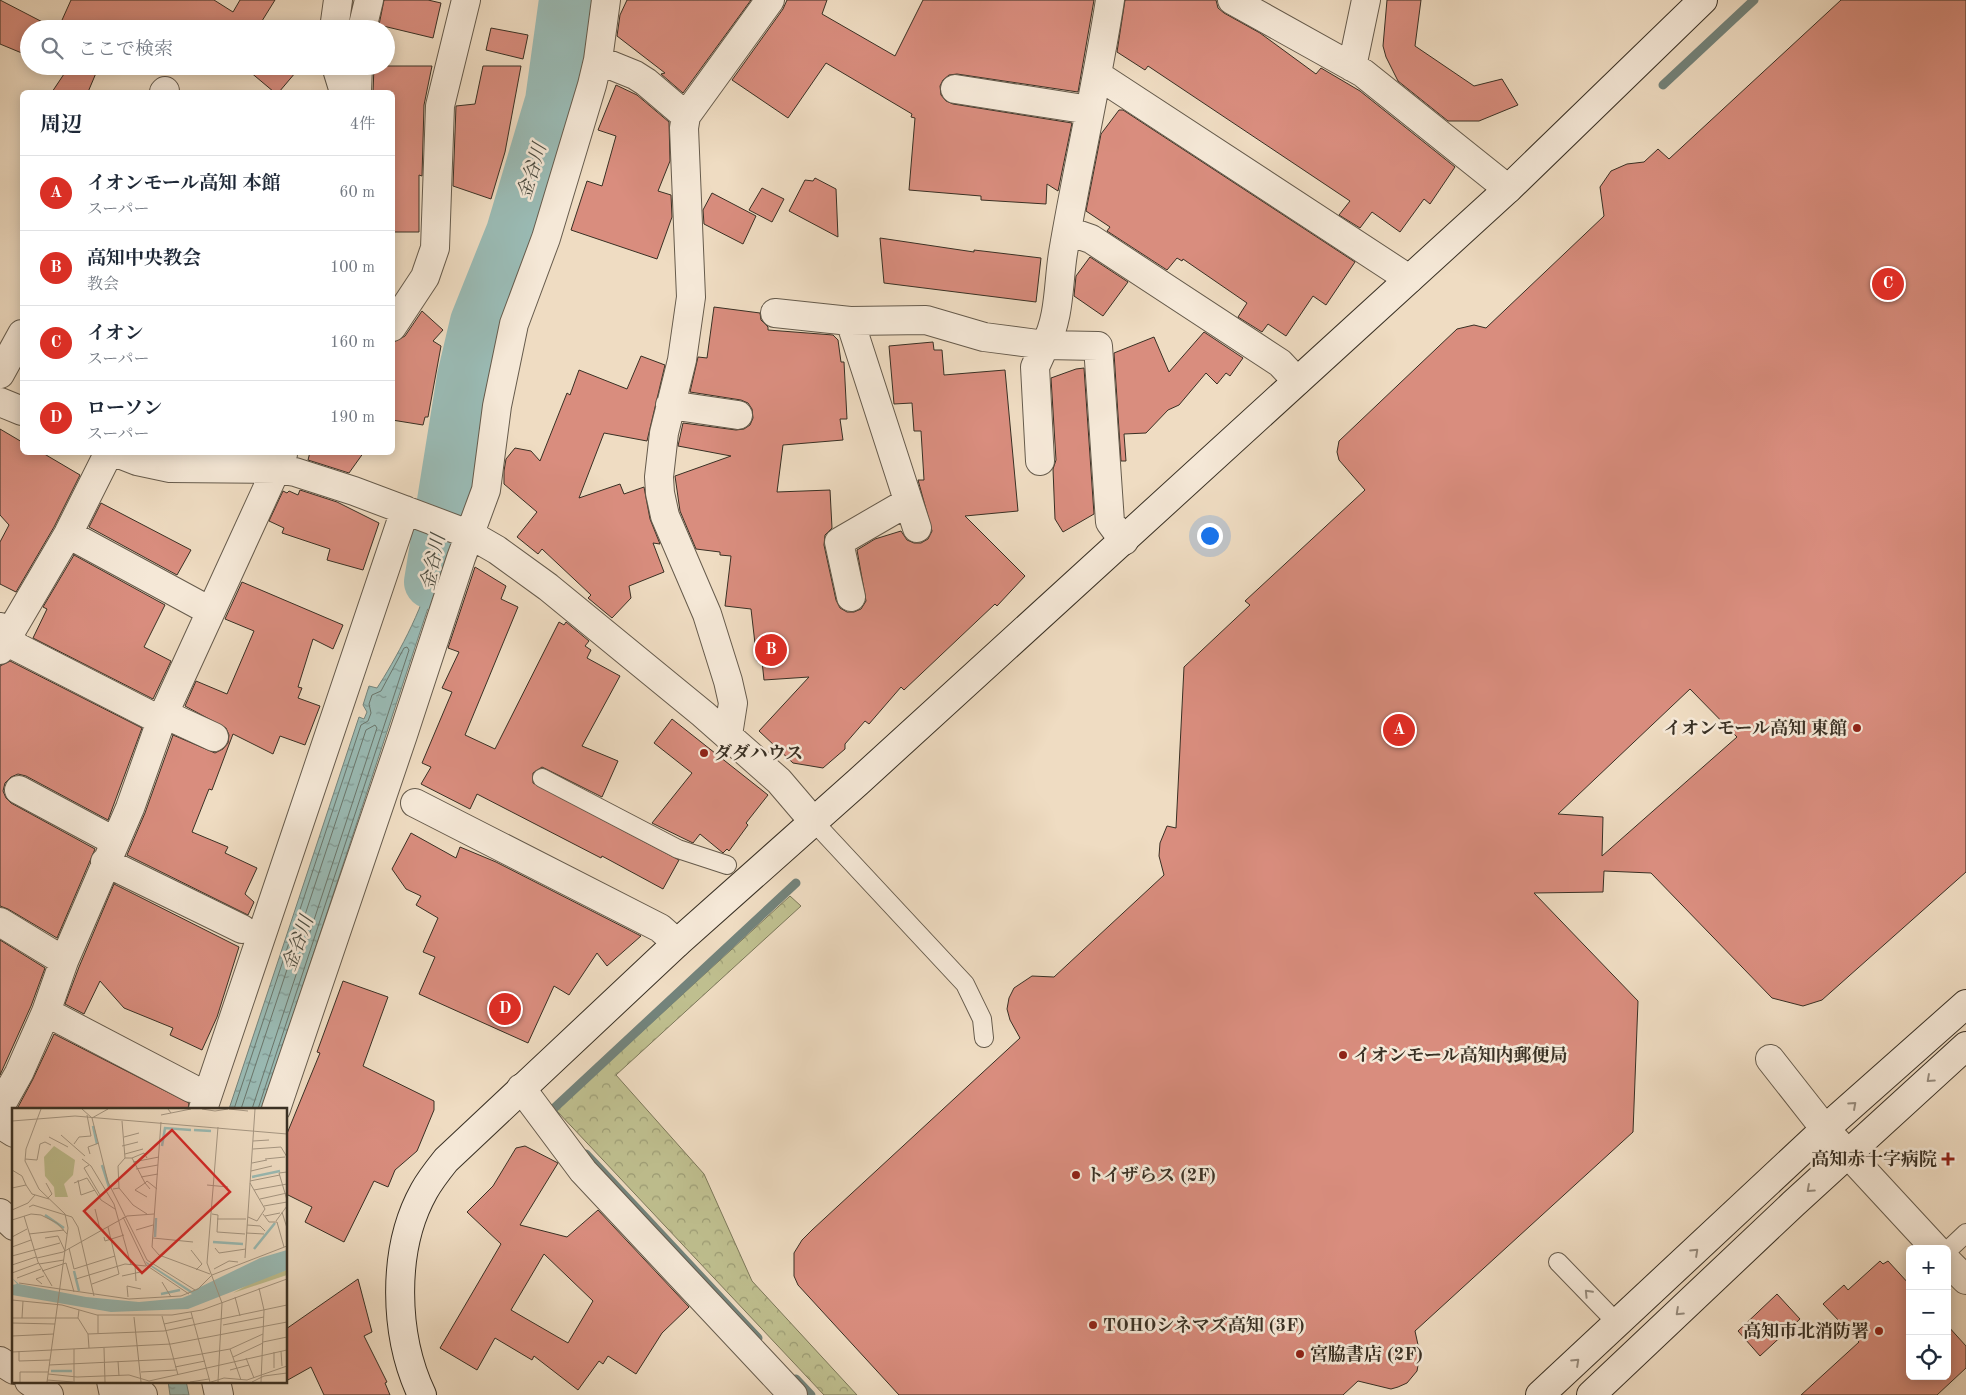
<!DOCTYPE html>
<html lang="ja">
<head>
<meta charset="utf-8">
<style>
  :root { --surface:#fff; --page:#f6f6f7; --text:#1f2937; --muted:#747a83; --line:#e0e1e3; --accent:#d93025 }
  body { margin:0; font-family:"Old Standard TT","Noto Serif JP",serif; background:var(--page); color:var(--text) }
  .controls { position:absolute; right:15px; bottom:15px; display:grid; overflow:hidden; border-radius:8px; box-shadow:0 2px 12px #0003 }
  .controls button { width:45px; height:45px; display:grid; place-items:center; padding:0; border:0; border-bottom:1px solid var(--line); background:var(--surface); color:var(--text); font:25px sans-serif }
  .you { position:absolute; left:1209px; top:535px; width:18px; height:18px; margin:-12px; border:4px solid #fff; border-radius:50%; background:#1a73e8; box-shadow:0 0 0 8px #1a73e833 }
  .badge { display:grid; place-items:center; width:32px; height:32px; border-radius:50%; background:var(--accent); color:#fff; font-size:16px; font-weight:700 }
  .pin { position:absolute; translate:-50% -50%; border:2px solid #fff; box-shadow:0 1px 5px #0006 }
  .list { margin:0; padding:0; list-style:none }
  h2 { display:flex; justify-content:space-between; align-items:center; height:65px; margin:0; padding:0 20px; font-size:21px }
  h2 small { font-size:16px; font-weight:400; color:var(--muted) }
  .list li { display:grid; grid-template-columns:32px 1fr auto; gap:15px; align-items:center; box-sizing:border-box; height:75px; padding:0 20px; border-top:1px solid var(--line) }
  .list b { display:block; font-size:19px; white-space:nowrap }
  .list p { margin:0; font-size:16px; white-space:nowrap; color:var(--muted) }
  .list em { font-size:16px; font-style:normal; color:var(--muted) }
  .icon { flex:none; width:28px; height:28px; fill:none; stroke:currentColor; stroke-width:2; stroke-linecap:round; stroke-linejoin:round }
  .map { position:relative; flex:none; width:1966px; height:1395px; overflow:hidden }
  .search { position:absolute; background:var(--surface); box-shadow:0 2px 12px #0003; left:20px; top:20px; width:375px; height:55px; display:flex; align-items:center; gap:12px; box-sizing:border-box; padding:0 18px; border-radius:28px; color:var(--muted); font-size:19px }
  .panel { position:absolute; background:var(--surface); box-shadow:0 2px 12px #0003; left:20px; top:90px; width:375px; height:365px; border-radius:8px }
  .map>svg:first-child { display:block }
  .forest { fill:url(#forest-crowns); stroke:#7c785a }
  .water { fill:url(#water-ripples); stroke:#73837b }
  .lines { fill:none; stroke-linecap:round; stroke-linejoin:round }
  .shore { stroke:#6a766c; stroke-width:1 }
  .stream { stroke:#73837b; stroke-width:9 }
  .river { stroke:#9abbb5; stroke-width:54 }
  .building { fill:#d98d7e; stroke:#393024; fill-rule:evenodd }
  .lane-casing { stroke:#665b4c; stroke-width:20 }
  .street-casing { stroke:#665b4c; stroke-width:30 }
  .secondary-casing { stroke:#393024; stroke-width:30 }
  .lane { stroke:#f5e8d7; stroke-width:18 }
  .street { stroke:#f5e8d7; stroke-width:28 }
  .secondary { stroke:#f5e8d7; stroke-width:28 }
  .oneway { stroke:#978c7e }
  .poi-dot { fill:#8f2418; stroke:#f5e8d7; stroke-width:2 }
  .labels { text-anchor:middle; stroke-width:5; stroke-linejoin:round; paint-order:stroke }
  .poi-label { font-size:18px; font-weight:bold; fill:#393024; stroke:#f5e8d7; text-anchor:start }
  .water-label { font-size:19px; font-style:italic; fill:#4c4c41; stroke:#f5e8d7 }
  .inset-river { fill:none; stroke:#9abbb5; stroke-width:2.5 }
  .inset-road { fill:none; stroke:#a69783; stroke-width:1 }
  .view { fill:#d62828; fill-opacity:0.15; stroke:#d62828; stroke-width:2.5 }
  .inset-edge { fill:none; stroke:#393024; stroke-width:2.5 }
</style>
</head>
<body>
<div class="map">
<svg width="1966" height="1395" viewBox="0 0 1966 1395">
  <defs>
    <pattern id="forest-crowns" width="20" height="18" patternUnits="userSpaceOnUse" patternTransform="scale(1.25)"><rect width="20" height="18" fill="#bfbf8f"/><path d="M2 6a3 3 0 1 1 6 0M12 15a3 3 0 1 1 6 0" fill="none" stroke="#9c9c75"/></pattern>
    <pattern id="water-ripples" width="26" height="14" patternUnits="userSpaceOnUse" patternTransform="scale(1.25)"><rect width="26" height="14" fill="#9abbb5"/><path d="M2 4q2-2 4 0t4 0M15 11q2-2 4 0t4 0" fill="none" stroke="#7f9893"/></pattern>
  </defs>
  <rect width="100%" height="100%" fill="#efdcc2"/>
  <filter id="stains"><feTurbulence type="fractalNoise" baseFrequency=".004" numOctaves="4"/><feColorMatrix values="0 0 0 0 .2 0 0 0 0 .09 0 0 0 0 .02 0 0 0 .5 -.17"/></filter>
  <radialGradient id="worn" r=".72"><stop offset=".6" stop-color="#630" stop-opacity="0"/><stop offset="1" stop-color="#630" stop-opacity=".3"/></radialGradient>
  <path class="forest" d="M790 896 801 906 616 1075 704 1174 752 1281 857 1395H824L556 1110Z"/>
  <path class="water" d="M424 530 446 539 430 602 262 1109H229L359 717 364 719 367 712 363 705 369 686 377 688C393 664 426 604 429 576 430 561 423 546 424 530Z
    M168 1381H186L189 1395H170Z"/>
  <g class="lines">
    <path class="shore" d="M430 539 440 543 434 561 431 559 428 542Z
      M234 1109 361 725 368 721 371 713 369 704 372 695 381 691 404 648 407 647 409 650 258 1109
      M241 1109 366 730 375 725 377 728 252 1109"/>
    <path class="stream" d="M1663 85 1754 0
      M556 1117 551 1111 796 883
      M586 1154 758 1338
      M796 1379 811 1395"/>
    <path class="river" d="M431 582 464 377 477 322 513 232 552 101 566 0"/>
  </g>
  <path class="building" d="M0 0 56 29H29V56L0 44Z
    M71 0H214L233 12 240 0H275L257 29H58Z
    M384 0H428L441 3 433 38 379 25Z
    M627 0H751L683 93 661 74 665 73 617 36 620 15Z
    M787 0H827L822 14 895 56 923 0H1094L1078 92 957 74 949 75 943 80 940 86 941 95 946 101 953 104 1072 123 1058 191 1047 184 1046 204 981 200V196L909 190 915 118 911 117 912 114 826 63 788 118 732 80 783 9Z
    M1125 0H1216L1218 8 1224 13 1260 33 1316 74 1321 68 1360 91 1455 167 1430 204 1424 199 1400 232 1372 212 1360 228 1339 215 1350 201 1148 66 1145 70 1117 52Z
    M1387 0H1421L1415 46 1474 86 1502 79 1518 105 1479 121H1448L1398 81 1386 57 1383 46Z
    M1841 0H1966V872L1822 1000 1803 1006 1772 998 1651 873 1604 871 1603 892 1534 893 1638 1001 1633 1132 1415 1331 1420 1354 1417 1371 1407 1383 1398 1387 1391 1389 1358 1381 1343 1395H899L798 1285 794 1276V1253L802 1240 812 1230 1020 1038 1010 1020 1007 1009 1009 998 1014 988 1032 976 1054 977 1164 875 1159 856 1160 843 1167 826 1176 828 1184 667 1250 605 1245 601 1365 490 1339 460 1337 452 1339 441 1457 329 1474 325 1486 328 1604 216 1600 187 1611 171 1627 164 1644 162 1658 149 1669 159ZM1690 689 1737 737 1602 856 1603 817 1558 814Z
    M491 28 528 35 523 59 486 50Z
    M54 66H99L88 92H52L66 71Z
    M243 66H301L279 92H274Z
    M374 66H432L424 105 422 176 419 175V232H392V92H373Z
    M483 66H521L505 152 491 199 453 186 456 106 475 104Z
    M616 85 637 95 669 122 670 161 658 191 671 195 672 217 657 259 571 230 587 181 602 186 616 136 598 130Z
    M1119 110H1123L1355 262 1326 305 1313 296 1286 336 1268 324 1262 332 1238 317 1247 303 1183 259 1182 261 1177 258 1167 270 1107 231 1110 227 1086 211 1101 134Z
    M815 178 836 189 838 237 789 211 805 180 813 181Z
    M762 188 784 199 772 222 749 210Z
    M712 193 756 216 743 244 704 224 703 210Z
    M880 238 974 252V250L1041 258 1036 302 884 283Z
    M1090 257 1128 282 1103 316 1074 296 1076 276Z
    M714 307 760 313 761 320 768 327V330L833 335 838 340 841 362H844L847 419H840L843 440 783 445 777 492 830 490 832 528 825 535 824 545 836 600 840 608 847 612H854L861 609 866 601 857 550 875 539 901 531 907 540 914 543H921L928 539 932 531 918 480H924L921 431H914L912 403 894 404 889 346 933 342 934 350H942L944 375 1005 370 1018 511 965 516 1025 576 997 606 995 604 904 690 901 687 869 724 865 721 845 744V749L823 768 793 763 759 731 809 677 764 680 762 661H757L751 609 725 606 731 556 720 555V552L696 549 680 511 675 476 731 456 678 446 683 423 736 430 744 429 750 425 753 418 752 409 748 403 741 400 690 392 698 357 707 358Z
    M422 311 443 330 433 341 441 346 428 417H425L423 425 392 420V343L405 336Z
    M1204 332 1243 358 1230 376 1226 373 1217 384 1206 373 1179 405 1168 410 1146 433 1124 434 1126 461H1121L1114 353 1154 337 1169 372Z
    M641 356 665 365 647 441 604 433 579 498 620 484 624 494 644 487 650 519 660 544 653 543 664 572 629 586 631 598 612 618 588 598 591 595 542 549 538 554 517 537 537 512 504 484V471L506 459 515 448 531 451 540 461 567 393 570 395 579 370 627 389Z
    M1084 368 1094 514 1063 532 1055 519 1053 469 1056 460 1051 378 1076 369Z
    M0 429 22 442V452H41L80 475 54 527 16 592 0 584V542L9 525 0 515Z
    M310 452H364L349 473 308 460Z
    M300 490 337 502 379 523 363 570 327 560 330 549 282 533 284 528 269 521 283 491 287 493 289 491 298 495Z
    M101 503 191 550 177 575 89 527Z
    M74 555 165 605 144 647 171 661 153 699 33 638 47 609 43 607Z
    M475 567 506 586 501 599 518 607 465 735 495 749 559 622 564 625 566 622 589 641 585 646 591 650 587 658 620 676 582 746 618 761 602 797 542 767 533 773V783L679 860 663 889 602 856 601 858 477 794 470 809 421 784 431 767 422 763 452 692 442 688 459 652 448 648Z
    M242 582 343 625 333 649 313 639 298 687 302 688 298 698 320 706 305 745 280 736 273 754 233 734 212 790 209 789 192 832 228 847 225 853 257 868 245 894 254 902 248 915 127 855 145 813 173 735 215 753 223 749 228 743 229 735 226 728 185 706 196 681 227 694 254 631 225 619Z
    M10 661 142 728 108 820 26 776 18 774 11 777 5 783 3 791 6 798 11 803 95 849 57 938 8 909 0 906V666Z
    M672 719 768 795 746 823 748 825 729 851 727 849 723 853 700 834 693 843 652 823 692 773 654 743Z
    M411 833 456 858 460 847 496 862 641 936 607 966 597 953 569 995 554 986 528 1043 419 994 435 957 423 952 438 918 416 905 421 896 406 889 392 869Z
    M114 884 239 947 217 1017 202 1050 170 1035 173 1028 124 1008 100 981 84 1014 65 1004 79 967Z
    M0 940 45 968 31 1006 0 1075Z
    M343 981 388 997 363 1066 434 1101V1110L417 1151 395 1170 388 1187 374 1181 344 1242 305 1222 312 1207 286 1194V1136L320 1053 317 1052Z
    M54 1034 189 1103 188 1109H17L33 1079Z
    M525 1146 558 1163 520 1225 567 1237 598 1210 689 1307 662 1333 636 1374 608 1356 603 1364 599 1361 578 1390 534 1356 532 1360 495 1338 477 1370 440 1348 501 1244 467 1212 493 1186 516 1148ZM544 1254 593 1301 568 1343 511 1310Z
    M1880 1261 1883 1264 1888 1261 1910 1285V1376H1947V1325L1966 1346V1368L1937 1395H1801L1859 1342 1823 1304 1844 1285 1848 1290Z
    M358 1279 372 1332 364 1336 387 1382 385 1383 390 1395H324L311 1367 286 1381V1329Z
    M1777 1294 1800 1319 1760 1356 1738 1331Z"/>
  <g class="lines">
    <defs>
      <path id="lane" d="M542 778 678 849 727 865
        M814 822 965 984 982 1019 984 1038
        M1947 1251 1966 1233
        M1558 1262 1618 1324"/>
      <path id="street" d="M1110 0C1097 85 1077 169 1063 253 1058 284 1060 318 1045 345L1098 346 1110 522 1124 541
        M1232 0 1363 73 1508 189
        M334 29 338 0
        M362 29 369 0
        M598 60 635 75 646 82 686 116 770 0
        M336 66 344 92
        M1352 67 1366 0
        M1099 76 1409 279
        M955 89 1090 110
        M164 92 165 91
        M357 92 358 66
        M686 116 684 128 691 297 682 360 664 433 659 477 660 493 665 516 707 614 728 681 733 703 728 735
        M1068 231 1091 239 1280 363 1297 381
        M775 313 850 321
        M392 327 425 277 435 248 440 106 466 0
        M0 374 22 334
        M0 402 22 411
        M670 405 738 415
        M114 452 137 461 170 468 276 469 295 472 354 491 471 535 497 550 548 587 703 714 779 781 814 822
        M917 528 850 321 926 320 984 337 1045 345 1035 367 1040 461
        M68 534 210 611
        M851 597 839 542 908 502
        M0 627 17 647 152 716 175 719 214 737
        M0 650 68 534 109 452
        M19 790 114 841
        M415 803 660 928 677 943
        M105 862 242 929
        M0 922 64 961
        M46 1012 191 1088
        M1770 1059 1825 1129 1936 1249
        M521 1088 583 1171 793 1395
        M0 1107 19 1073 46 1012 64 961 130 808 162 718 283 454
        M203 1109 405 510
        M276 1109 403 735 461 558 486 490 497 406 514 324 546 238 592 85 598 60 606 0
        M0 1124 14 1133
        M0 1213 14 1226
        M1947 1261 1966 1280
        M0 1361 14 1370
        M29 1381 49 1395
        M111 1381 114 1395
        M133 1381 135 1388 143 1395
        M216 1381 219 1395"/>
      <path id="secondary" d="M422 1395C394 1336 391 1250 424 1191 430 1180 438 1170 446 1160L677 943 858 782 1508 189 1703 0
        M1540 1395 1825 1129 1966 1004
        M1591 1395 1793 1204 1966 1046"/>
    </defs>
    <use href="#lane" class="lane-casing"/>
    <use href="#street" class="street-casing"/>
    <use href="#secondary" class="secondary-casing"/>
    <use href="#lane" class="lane"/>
    <use href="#street" class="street"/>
    <use href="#secondary" class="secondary"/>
  </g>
  <defs><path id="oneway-chevron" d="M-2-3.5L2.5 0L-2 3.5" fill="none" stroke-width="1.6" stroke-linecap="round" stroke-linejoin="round" transform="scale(1.25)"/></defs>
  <g class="oneway">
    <use href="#oneway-chevron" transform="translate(1930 1079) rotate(138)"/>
    <use href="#oneway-chevron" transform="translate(1853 1105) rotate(-42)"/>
    <use href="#oneway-chevron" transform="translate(1810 1189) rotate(138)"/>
    <use href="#oneway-chevron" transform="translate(1695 1252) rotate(-43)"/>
    <use href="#oneway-chevron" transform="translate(1588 1293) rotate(-134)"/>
    <use href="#oneway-chevron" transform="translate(1679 1312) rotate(137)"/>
    <use href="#oneway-chevron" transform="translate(1576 1362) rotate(-43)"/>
  </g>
  <g class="poi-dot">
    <circle cx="1857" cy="728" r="5"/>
    <circle cx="704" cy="753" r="5"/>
    <circle cx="1343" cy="1055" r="5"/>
    <path d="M1945.5 1151.5h5v5h5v5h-5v5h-5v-5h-5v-5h5z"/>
    <circle cx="1076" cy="1175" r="5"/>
    <circle cx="1093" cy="1325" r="5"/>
    <circle cx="1879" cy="1331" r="5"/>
    <circle cx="1300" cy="1354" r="5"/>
  </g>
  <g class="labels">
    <g class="poi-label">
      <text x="1847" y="734" text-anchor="end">イオンモール高知 東館</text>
      <text x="714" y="759">ダダハウス</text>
      <text x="1353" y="1061">イオンモール高知内郵便局</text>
      <text x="1937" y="1165" text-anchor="end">高知赤十字病院</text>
      <text x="1086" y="1181">トイザらス (2F)</text>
      <text x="1103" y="1331">TOHOシネマズ高知 (3F)</text>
      <text x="1869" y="1337" text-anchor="end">高知市北消防署</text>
      <text x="1310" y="1360">宮脇書店 (2F)</text>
    </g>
    <g class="water-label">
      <text transform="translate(531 171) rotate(-73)" y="7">金谷川</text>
      <text transform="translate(432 562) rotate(-78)" y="7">金谷川</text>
      <text transform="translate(297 943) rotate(-70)" y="7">金谷川</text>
    </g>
  </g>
  <g transform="translate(12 1108)">
    <rect width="275" height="275" fill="#efdcc2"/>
    <path d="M42 38 63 52 61 67 52 76 56 89H43L42 79 33 68 32 49Z" fill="#bfbf8f"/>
    <path d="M275 162V167L221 185 248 170Z" fill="#bfbf8f"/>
    <path d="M275 142V162L176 201 99 204 0 187V177L5 176 0 170 7 176 74 189 127 194 170 190 180 186 135 156 133 153 180 183 248 150Z" fill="#9abbb5"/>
    <path class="inset-river" d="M81 18 85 36M182 22 199 23M150 38 153 20 179 22M90 57 97 79M240 69 268 63M33 107 52 120M143 129 144 110M201 134 231 136M242 141 263 115M62 163 67 183M149 186 168 182M39 263H60"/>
    <path class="inset-road" d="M29 1 14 41 13 53 27 81 53 106 56 120 35 274M70 1 80 10 96 74 135 152 183 182M190 1 203 3 216 1M217 1 236 3M159 5 179 1M149 7 159 5 156 1M80 10 96 1M0 13 63 8 275 26M110 13 113 50M149 14 140 139 147 147 198 166M206 19 195 155 210 195 206 274M49 27 73 48M37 29 56 39M112 29 127 25M241 33 257 32M62 36 67 29 79 28 75 7M110 38 126 34M241 41 269 39 275 49M78 46 76 39 87 35M113 46 131 41M120 50 132 45 135 50M13 51 25 52 28 36 33 34 39 37M70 51 79 58 102 96 119 157M253 51 273 49M121 54 147 49M240 55 255 52M77 57 72 60 88 87M124 61 146 57M0 62 10 68 14 77M239 63 260 58M275 64 267 65 275 92M129 69 146 66M66 72 69 87 83 82M238 73 268 67M34 75 40 86 36 90M62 75 75 70 89 92 103 101M195 77 216 79M0 80 14 77 20 86 37 91M107 80 121 97 135 106M101 81 107 80 106 58 113 50H120L133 75 135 73 145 81M242 82 275 76M135 89 123 82 133 75 138 81M248 91 275 85M252 98 275 94M17 99 21 97 60 109 66 119 82 188M83 101 88 121M0 102 16 95 23 87M270 104 275 120M200 106 206 107 205 124 233 126M251 106 257 114H265L272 139M12 108 26 154 40 178M253 108 268 105M111 109 134 157 177 186M236 109 245 113 253 101 238 75M205 111H234M0 112 19 106 29 107 45 115 55 126M264 113 275 98M235 117 248 118 253 123M124 122 141 117M234 125 252 126M17 126 52 122M0 129 15 121M92 129 93 133 112 127M33 130 46 128 53 143M141 130 181 134M0 139 19 132M57 140 62 161 103 148M203 140 207 145 234 141M179 142 190 156 184 162M0 148 48 135M25 150 51 144 115 108 142 106M233 150 243 1M27 156 52 152M0 157 24 149M123 157 124 173M202 161 217 153 226 154M30 163 54 155 62 184M0 165 27 155M110 168 133 163M5 170 29 161M64 171 113 156 134 158M150 174 159 189M7 175 117 191 169 188 186 181 200 167 275 138M30 176 24 171 32 168M80 176 107 166 96 119M247 180 252 202 249 274M116 189 115 178 129 181M223 189 228 208M0 192 50 197 85 207H160L190 202 275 171M67 202 66 210 76 226 77 240M179 204 198 274M86 207V225M150 208 166 267M122 209 129 274M0 210H66M10 210 11 193M0 215 43 216M152 216 180 210M211 217 252 209M76 226 152 223 275 197M0 228 42 226M251 234 275 229M92 240 93 274M218 241 229 272M7 243V253L38 252M269 243 270 258M0 244 159 236 275 214M221 249 251 235M234 250 242 270M106 253 107 268M37 257 161 251 218 241 251 226M163 259 193 253M262 260V244M218 262 237 257M129 264 164 262M36 266 65 269 117 267 137 273 275 242M35 272 61 274M8 274V264H36M62 274V241M178 274 197 271M199 274 212 270 235 272 275 258M240 274 252 268 275 265"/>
    <path class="view" d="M160 22 218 84 130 165 72 103Z"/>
    <rect width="275" height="275" class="inset-edge"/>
  </g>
  <rect width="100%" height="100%" filter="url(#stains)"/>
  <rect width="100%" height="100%" fill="url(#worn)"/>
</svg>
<div class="controls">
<button>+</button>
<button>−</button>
<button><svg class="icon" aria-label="locate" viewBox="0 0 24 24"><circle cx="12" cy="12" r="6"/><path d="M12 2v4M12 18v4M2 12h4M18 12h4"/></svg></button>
</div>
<div class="you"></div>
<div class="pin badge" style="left:1399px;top:730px">A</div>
<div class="pin badge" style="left:771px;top:650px">B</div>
<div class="pin badge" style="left:1888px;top:284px">C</div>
<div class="pin badge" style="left:505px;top:1009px">D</div>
<div class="search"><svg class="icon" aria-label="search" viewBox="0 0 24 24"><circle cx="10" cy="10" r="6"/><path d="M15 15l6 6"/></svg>ここで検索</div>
<section class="panel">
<h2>周辺<small>4件</small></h2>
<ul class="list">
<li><span class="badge">A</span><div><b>イオンモール高知 本館</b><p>スーパー</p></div><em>60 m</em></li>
<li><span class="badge">B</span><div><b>高知中央教会</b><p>教会</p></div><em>100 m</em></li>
<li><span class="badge">C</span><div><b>イオン</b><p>スーパー</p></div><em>160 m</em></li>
<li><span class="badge">D</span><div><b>ローソン</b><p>スーパー</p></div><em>190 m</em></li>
</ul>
</section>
</div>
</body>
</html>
